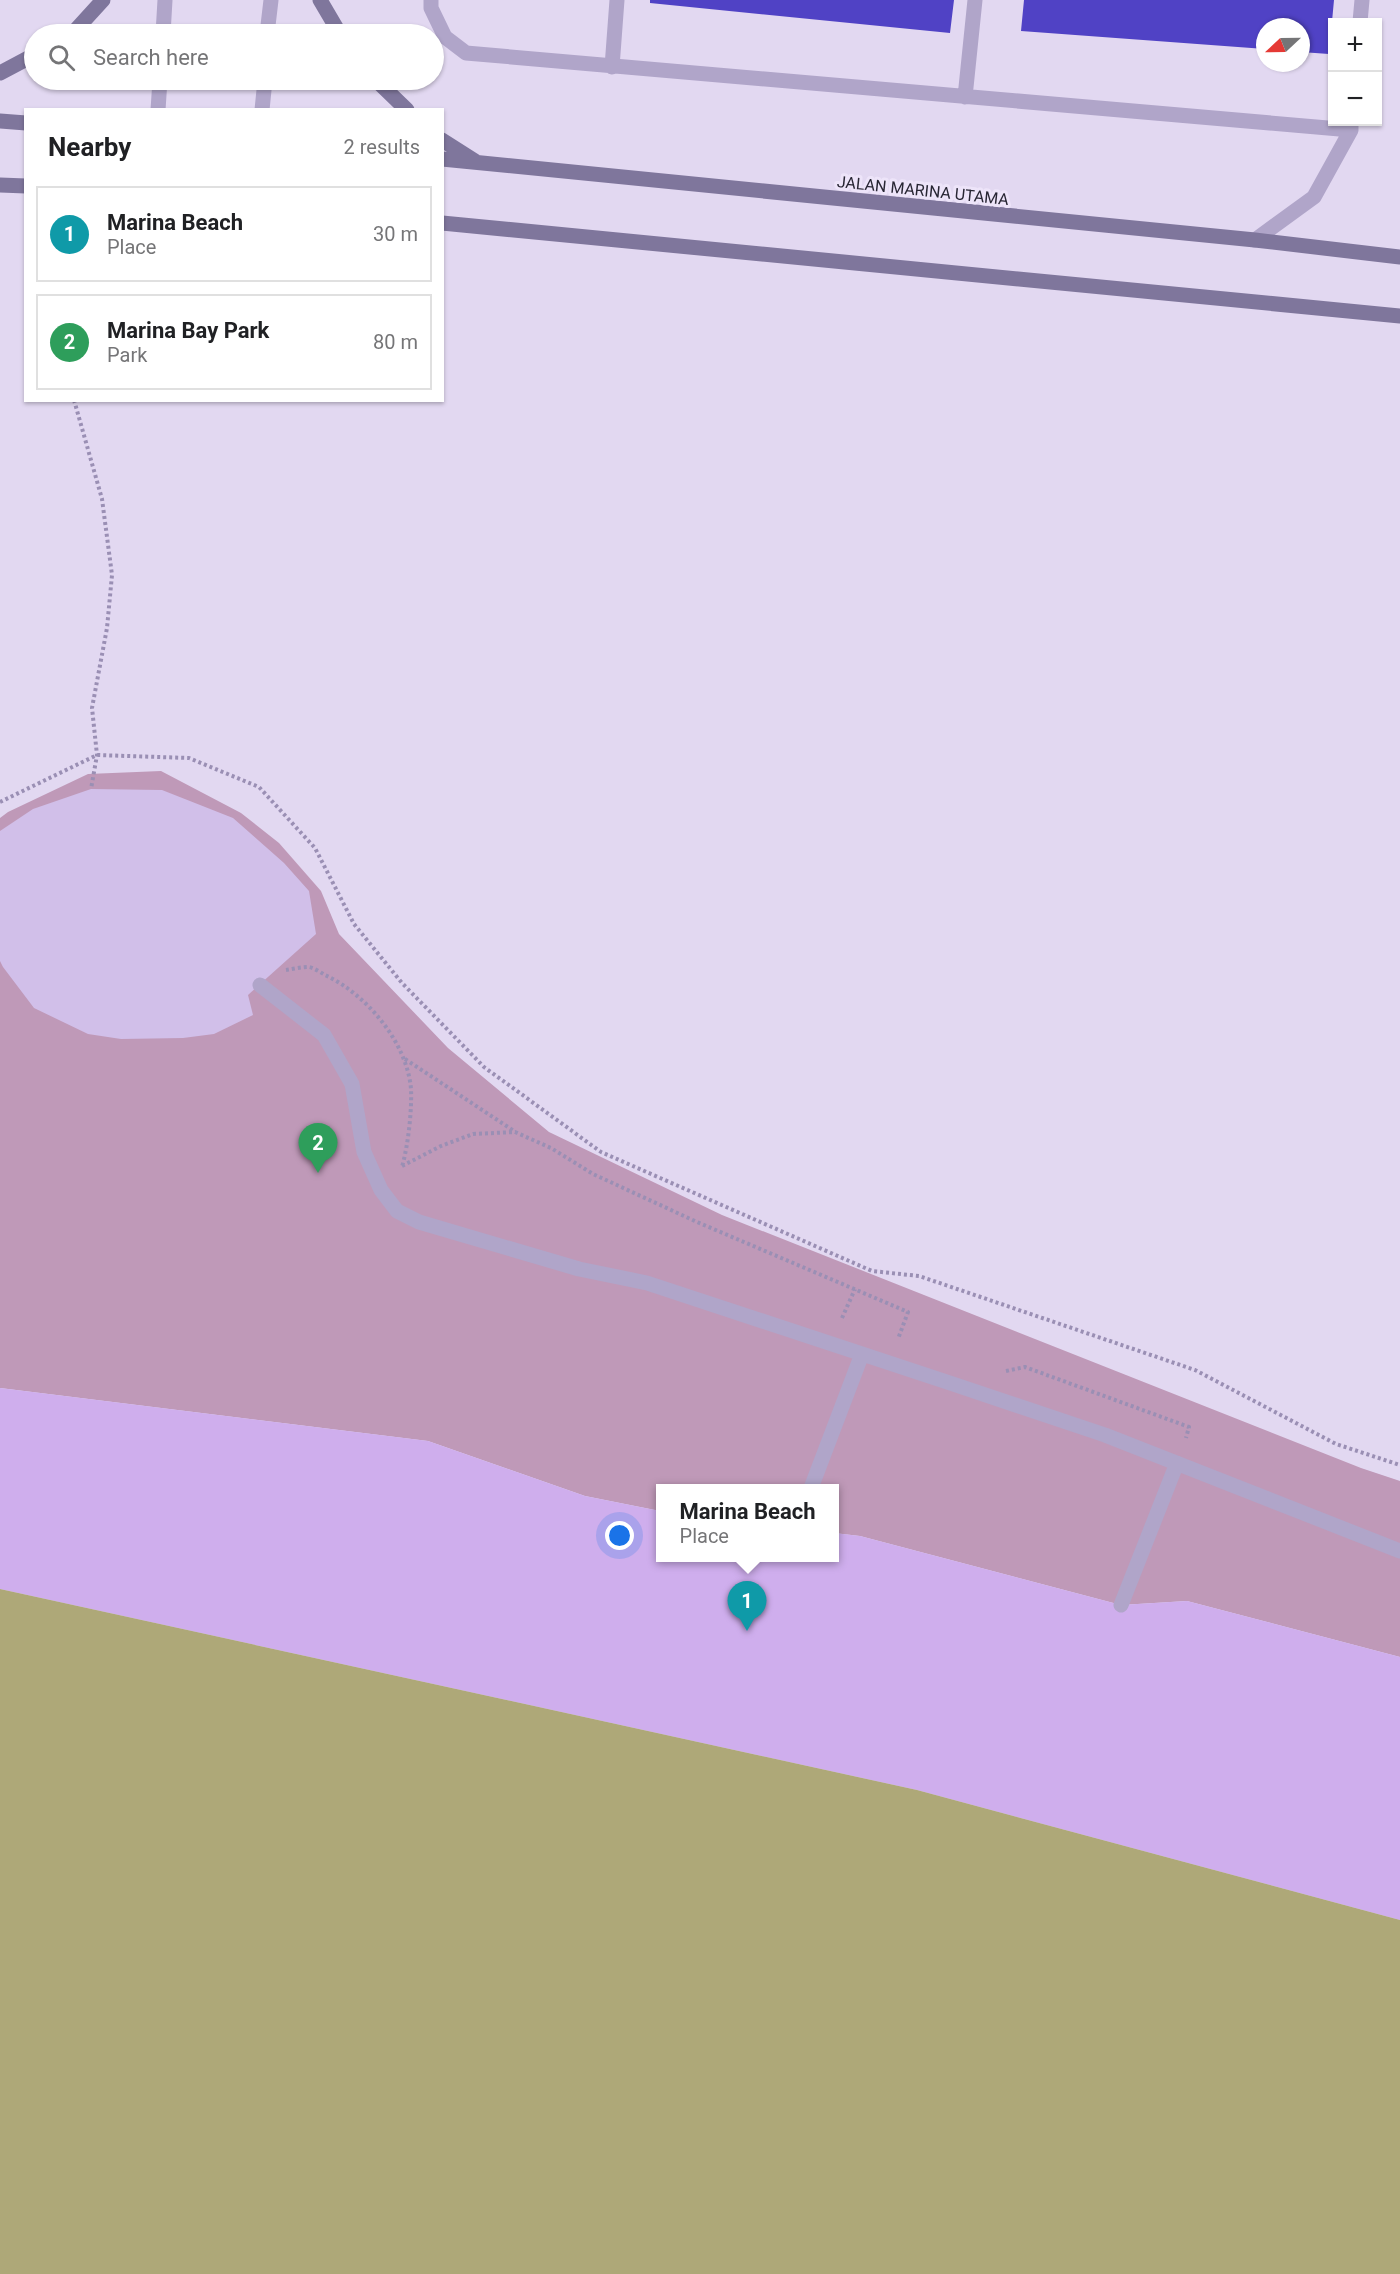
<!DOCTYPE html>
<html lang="en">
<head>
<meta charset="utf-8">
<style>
  :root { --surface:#fff; --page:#f6f6f6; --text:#202124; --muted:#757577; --line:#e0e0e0; --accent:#7c3aed }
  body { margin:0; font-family:Roboto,sans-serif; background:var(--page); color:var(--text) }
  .controls { position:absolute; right:18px; top:18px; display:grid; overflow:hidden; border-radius:0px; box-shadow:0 2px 4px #0004 }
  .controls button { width:54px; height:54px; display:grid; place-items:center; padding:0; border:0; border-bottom:2px solid var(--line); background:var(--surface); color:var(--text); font:30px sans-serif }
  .compass { position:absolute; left:1256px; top:18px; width:54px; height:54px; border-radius:50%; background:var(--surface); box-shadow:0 2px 4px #0004; rotate:248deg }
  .you { position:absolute; left:620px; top:1536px; width:21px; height:21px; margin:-15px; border:4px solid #fff; border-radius:50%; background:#1a73e8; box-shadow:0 0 0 9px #1a73e833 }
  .badge { display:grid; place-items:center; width:39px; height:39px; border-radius:50%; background:var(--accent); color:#fff; font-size:20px; font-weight:700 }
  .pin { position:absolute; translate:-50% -50px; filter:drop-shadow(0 2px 3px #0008) }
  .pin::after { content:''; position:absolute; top:32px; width:21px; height:18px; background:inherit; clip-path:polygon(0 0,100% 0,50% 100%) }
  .popup { position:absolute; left:656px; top:1484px; width:183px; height:78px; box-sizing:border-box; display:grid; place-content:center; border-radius:0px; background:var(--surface); filter:drop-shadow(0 2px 4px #0005); font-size:20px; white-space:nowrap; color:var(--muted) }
  .popup b { font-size:22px; color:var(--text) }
  .popup::after { content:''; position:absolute; left:50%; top:100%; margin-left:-12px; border:12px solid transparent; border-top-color:var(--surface) }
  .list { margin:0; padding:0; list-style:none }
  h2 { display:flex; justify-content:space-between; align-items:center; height:78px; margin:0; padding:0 24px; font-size:26px }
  h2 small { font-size:20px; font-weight:400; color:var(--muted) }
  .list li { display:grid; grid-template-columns:39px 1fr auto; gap:18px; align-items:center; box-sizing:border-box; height:96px; margin:0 12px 12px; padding:0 12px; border:2px solid var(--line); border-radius:0px }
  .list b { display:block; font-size:22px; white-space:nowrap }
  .list p { margin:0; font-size:20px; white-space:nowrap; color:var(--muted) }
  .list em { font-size:20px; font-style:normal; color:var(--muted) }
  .icon { flex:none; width:33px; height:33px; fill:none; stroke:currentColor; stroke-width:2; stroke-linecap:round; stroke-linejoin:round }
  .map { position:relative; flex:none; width:1400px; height:2274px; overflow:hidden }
  .search { position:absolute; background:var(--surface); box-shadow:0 2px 4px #0004; left:24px; top:24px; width:420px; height:66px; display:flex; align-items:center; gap:15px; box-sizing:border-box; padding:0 21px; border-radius:33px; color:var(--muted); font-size:22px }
  .panel { position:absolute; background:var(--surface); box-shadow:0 2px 4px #0004; left:24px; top:108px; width:420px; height:294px; border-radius:0px }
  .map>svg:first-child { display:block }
  .green { fill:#bf99b8 }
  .sand { fill:#cfaeed }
  .plaza { fill:#d1bfe9 }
  .water { fill:#aea878 }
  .building { fill:#5042c5 }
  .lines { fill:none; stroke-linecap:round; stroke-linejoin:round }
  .path { stroke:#9a8fb4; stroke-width:4; stroke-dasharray:3 3; stroke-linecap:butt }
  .service { stroke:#b0a5c9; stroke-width:15 }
  .pedestrian { stroke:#b0a5c9; stroke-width:15 }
  .tertiary { stroke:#b0a5c9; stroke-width:15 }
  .secondary { stroke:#7f769c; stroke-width:15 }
  .labels { text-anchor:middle; stroke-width:6; stroke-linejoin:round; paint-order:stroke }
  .street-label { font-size:16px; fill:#282634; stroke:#ede4f9 }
</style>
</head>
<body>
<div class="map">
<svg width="1400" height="2274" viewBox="0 0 1400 2274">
  <rect width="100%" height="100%" fill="#e2d8f1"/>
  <path class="green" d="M161 771 241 813 279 843 321 891 339 934 448 1048 549 1132 722 1215 1361 1468 1400 1481V1657L1187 1601 1121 1605 860 1536 834 1533V1488H660V1511L585 1496 428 1441 0 1388V818L8 812 88 774Z"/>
  <path class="sand" d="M0 1388 428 1441 585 1496 660 1511V1558H834V1533L860 1536 1121 1605 1187 1601 1400 1657V1920L917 1790 0 1589Z"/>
  <path class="plaza" d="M91 789 162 790 233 818 284 863 309 891 316 934 248 995 253 1015 214 1034 183 1038 121 1039 88 1034 34 1008 3 967 0 961V831L33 809Z"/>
  <path class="water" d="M0 1589 917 1790 1400 1920V2274H0Z"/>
  <path class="building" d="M650 0H954L950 33 650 3Z
    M1024 0H1334L1329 54 1301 52V27H1265V49L1021 31Z"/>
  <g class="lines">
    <path class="path" d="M74 400 102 499 112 575 107 628 92 708 97 755 91 789
      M0 802 97 755 189 758 259 787 315 848 354 924 402 983 484 1067 601 1152 872 1271 919 1276 1195 1370 1336 1444 1400 1465
      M286 970C293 969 301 967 309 967 314 968 320 972 325 975 366 994 407 1042 411 1089 412 1111 408 1146 402 1167
      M405 1059 514 1131
      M402 1166 441 1146 473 1134 515 1132 551 1148 593 1174 697 1222 908 1312 898 1339
      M842 1318 855 1289
      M1006 1371 1025 1367 1189 1427 1186 1438"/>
    <path class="service" d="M431 0V8L445 37 466 53 1351 130
      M1360 22 1362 0
      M612 67 617 0
      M965 97 975 0
      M1255 240 1314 197 1351 130V122"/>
    <path class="pedestrian" d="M260 985 324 1035 352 1084 364 1152 381 1190 397 1211 419 1222 579 1269 647 1283 953 1384 1105 1435 1400 1551
      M811 1488 862 1354
      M1121 1605 1177 1463"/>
    <path class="tertiary" d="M163 34 165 0
      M267 34 271 0
      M158 110 160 80
      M262 110 265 80"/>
    <path class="secondary" d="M320 0 340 34
      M72 34 103 0
      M0 73 34 55
      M376 80 407 110
      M0 121 26 123
      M442 140 475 161
      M442 159 1255 240 1400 257
      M0 185 26 186
      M442 223 1400 316"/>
  </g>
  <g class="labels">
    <g class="street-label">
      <text transform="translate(923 190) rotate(6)" y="6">JALAN MARINA UTAMA</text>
    </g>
  </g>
</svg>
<div class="controls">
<button>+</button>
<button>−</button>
</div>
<svg class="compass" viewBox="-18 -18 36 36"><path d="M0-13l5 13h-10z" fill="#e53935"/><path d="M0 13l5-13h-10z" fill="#757577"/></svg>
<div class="you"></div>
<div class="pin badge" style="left:747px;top:1631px;background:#0f9aa8">1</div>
<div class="popup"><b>Marina Beach</b>Place</div>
<div class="pin badge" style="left:318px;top:1173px;background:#2e9e5b">2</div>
<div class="search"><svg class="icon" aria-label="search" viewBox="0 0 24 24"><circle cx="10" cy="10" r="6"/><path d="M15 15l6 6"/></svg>Search here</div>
<section class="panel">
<h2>Nearby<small>2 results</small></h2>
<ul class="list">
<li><span class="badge" style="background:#0f9aa8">1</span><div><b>Marina Beach</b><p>Place</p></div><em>30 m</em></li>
<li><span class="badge" style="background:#2e9e5b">2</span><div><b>Marina Bay Park</b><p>Park</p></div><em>80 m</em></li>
</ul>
</section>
</div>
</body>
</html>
